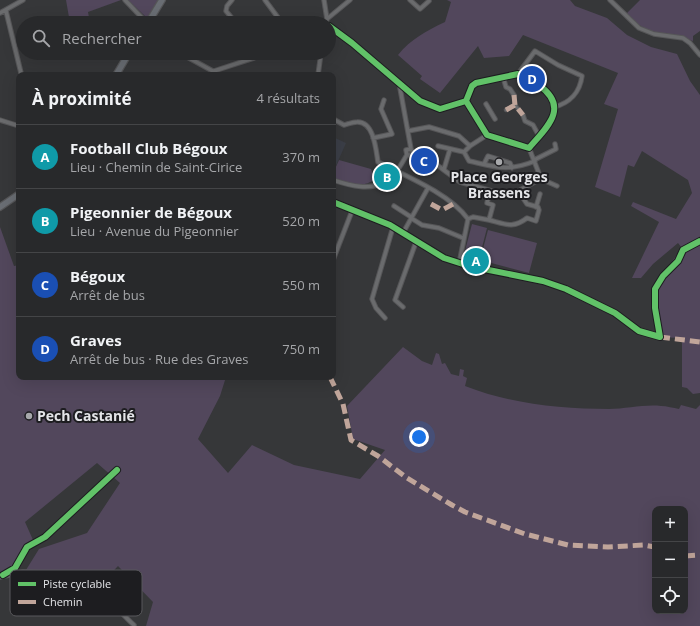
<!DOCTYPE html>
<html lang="fr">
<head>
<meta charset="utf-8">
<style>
  :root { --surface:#28292b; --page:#303133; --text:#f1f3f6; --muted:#a5a6a9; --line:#444547; --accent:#a7a8ab }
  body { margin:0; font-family:"Open Sans",sans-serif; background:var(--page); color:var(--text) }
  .controls { position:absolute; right:12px; bottom:12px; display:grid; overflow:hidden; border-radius:8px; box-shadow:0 4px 16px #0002 }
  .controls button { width:36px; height:36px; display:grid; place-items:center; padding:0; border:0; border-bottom:1px solid var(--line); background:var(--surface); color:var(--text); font:20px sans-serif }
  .you { position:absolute; left:419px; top:437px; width:14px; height:14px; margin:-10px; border:3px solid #fff; border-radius:50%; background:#1a73e8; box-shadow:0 0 0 6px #1a73e833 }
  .badge { display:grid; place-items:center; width:26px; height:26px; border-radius:50%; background:var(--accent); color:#fff; font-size:13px; font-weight:700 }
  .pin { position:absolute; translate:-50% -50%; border:2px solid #fff; box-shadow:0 1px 4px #0006 }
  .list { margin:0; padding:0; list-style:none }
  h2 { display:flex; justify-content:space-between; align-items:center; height:52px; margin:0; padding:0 16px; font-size:17px }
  h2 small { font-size:13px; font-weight:400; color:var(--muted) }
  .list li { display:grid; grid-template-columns:26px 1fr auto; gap:12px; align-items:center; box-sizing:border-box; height:64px; padding:0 16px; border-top:1px solid var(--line) }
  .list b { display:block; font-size:15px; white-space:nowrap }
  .list p { margin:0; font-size:13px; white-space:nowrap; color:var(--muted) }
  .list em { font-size:13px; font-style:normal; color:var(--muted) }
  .icon { flex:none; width:22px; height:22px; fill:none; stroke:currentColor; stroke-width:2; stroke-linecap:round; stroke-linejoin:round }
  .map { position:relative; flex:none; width:700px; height:626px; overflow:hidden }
  .search { position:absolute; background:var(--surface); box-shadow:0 4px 16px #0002; left:16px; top:16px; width:320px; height:44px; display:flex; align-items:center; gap:10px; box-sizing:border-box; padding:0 14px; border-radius:22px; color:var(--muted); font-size:15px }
  .panel { position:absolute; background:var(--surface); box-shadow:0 4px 16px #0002; left:16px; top:72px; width:320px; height:308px; border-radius:8px }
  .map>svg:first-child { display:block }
  .built { fill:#3b3e47 }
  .green { fill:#52475c; fill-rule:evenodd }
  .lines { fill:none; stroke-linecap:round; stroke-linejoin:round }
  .pedestrian-casing { stroke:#565658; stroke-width:4.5 }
  .minor-casing { stroke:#565658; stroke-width:5.5 }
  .primary-casing { stroke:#565658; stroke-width:8 }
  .pedestrian { stroke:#6a6b6d; stroke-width:2.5 }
  .minor { stroke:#6a6b6d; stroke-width:3.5 }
  .primary { stroke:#696d73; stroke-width:5.5 }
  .quiet { stroke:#c0a59a; stroke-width:5; stroke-dasharray:10 5; stroke-linecap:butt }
  .cycleway-casing { stroke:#1d1d20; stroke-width:8 }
  .cycleway { stroke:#61c268; stroke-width:6 }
  .poi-dot { fill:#a7a8ab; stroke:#1d1d20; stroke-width:1.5 }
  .labels { text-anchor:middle; stroke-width:4; stroke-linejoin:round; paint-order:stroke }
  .poi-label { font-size:14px; font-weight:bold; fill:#e4e5e8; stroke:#1d1d20 }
  .key { fill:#1d1d20; stroke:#59595c; stroke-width:1 }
  .key-label { font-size:11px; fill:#e4e5e8 }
</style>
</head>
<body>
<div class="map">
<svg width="700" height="626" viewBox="0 0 700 626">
  <rect width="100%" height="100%" fill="#363739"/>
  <path class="built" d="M333 137 346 143 335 168 333 167Z"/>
  <path class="green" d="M66 0H121L88 12 90 23H70Z
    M128 0H158L147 18Z
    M447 0H570L575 6 607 18 627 35 651 47 677 54 690 81 700 95V393L693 394 687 388 682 387V343L680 338 660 337 655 300 658 280 682 248 678 243 653 264 641 278H632L659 222 631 206 633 202 676 219 692 193 688 180 642 151 634 167 628 165 620 197 595 187 618 109 604 104 618 73 523 35 509 56 484 58 478 46 440 93 420 79 422 76 398 55C411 39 426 31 445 22L451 2Z
    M640 0H700V31L693 36V41C679 35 664 36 649 30 640 27 633 20 626 14Z
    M339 160 371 169 375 179C362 190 347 182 333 178V168L335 169Z
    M472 224 487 228 480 255 465 251Z
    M0 227 14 266 19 265V377H226L220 396 198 439 228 473 252 445 294 465 360 479 385 450 353 439 347 406 403 347 422 361 432 365 436 353 439 354 442 364 445 363 451 374 459 376 460 369 464 370 463 376 467 378 465 386C511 404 561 409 609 409 626 409 645 404 661 406 667 406 673 408 679 409L681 405 696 409 700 405V626H146L153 602 118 566 99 586 81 572 26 570 39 549 87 533 120 483 97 463 25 522 33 540 11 570 0 573ZM655 509H685V611H655Z
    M488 230 537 243 529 273 480 260Z"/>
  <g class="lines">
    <defs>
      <path id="pedestrian" d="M514 95 515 105 523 115
        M506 110 515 105"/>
      <path id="minor" d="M125 0 147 23
        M232 0 227 6 226 11 236 23
        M265 0 282 23
        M324 0 327 19 326 23
        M410 0 420 9 429 1
        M610 0 639 28 654 34 683 38 690 43 700 55
        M6 11 21 73
        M0 13 23 0
        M327 19 350 0
        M329 26 352 43 420 101 440 109 466 101
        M180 53 220 75
        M214 71 269 53
        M518 74C525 78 534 81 540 86 570 108 546 128 529 148L487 135 466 101 472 86 476 83Z
        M518 74 535 51 558 65 582 76C580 92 570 103 554 107
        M318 75 321 53
        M503 77 506 87 510 89 514 95
        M402 85 400 88 411 149 413 152 412 155H407L406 150 411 149
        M486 104 495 119
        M523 115 525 121 533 125 539 136
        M333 119 344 125C348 124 353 122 357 122 374 121 376 150 378 162 406 176 450 194 468 219L473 217 489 220
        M0 120 19 126
        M408 131 429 127 459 136 470 146 487 135
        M373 138 392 134 381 109 384 100
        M438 146 464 152
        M470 146 464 152 469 161C496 167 508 172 535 161
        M413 154 437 165 460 182 510 196 538 180 540 176 529 148
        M534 160 556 149 555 144
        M484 164 488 156 510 163 512 168
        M444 169 450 149
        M539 178 557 186
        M333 180C351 186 370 191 388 181 396 176 402 162 407 155
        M490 191 487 203 493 205 489 220C505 224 513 229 527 218L536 221 539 210 538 207 527 204 519 192
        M333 202 390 225 444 258 469 266 543 281 566 289 615 313 639 331 660 337 655 308V289L663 276 678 261 683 250 700 241
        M394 206 411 217
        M536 207 540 194
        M411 218 422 225 439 228 463 238
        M403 233 428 188
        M333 260 352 211
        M459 264 468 219
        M403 307 395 300 416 242
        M385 318 376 308 372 299 393 227
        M3 575 15 568 27 547 45 537 117 470
        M0 577 23 572 77 575C101 584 115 609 134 625"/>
      <path id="primary" d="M148 23 162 0
        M116 75 129 53
        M0 207 19 194"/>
    </defs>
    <use href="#pedestrian" class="pedestrian-casing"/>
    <use href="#minor" class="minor-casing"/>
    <use href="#primary" class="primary-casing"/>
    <use href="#pedestrian" class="pedestrian"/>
    <use href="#minor" class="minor"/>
    <use href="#primary" class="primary"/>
    <path class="quiet" d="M514 95 515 105 523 115
      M506 110 515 105
      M431 204 442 210 455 203
      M660 337 700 342
      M330 377 343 404 351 440 378 456 407 478 452 505 465 512 525 534 568 545 608 547 644 545 655 547
      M685 556 700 555"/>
    <defs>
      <path id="cycleway" d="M329 26 352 43 420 101 440 109 466 101
        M518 74C525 78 534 81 540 86 570 108 546 128 529 148L487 135 466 101 472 86 476 83Z
        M333 202 390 225 444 258 469 266 543 281 566 289 615 313 639 331 660 337 655 308V289L663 276 678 261 683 250 700 241
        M3 575 15 568 27 547 45 537 117 470"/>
    </defs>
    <use href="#cycleway" class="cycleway-casing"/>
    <use href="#cycleway" class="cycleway"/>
  </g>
  <g class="poi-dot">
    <circle cx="499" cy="162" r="4"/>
    <circle cx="29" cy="416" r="4"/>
  </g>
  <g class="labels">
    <g class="poi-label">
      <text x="499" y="182">Place Georges<tspan x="499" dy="16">Brassens</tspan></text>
      <text x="37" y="421" text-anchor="start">Pech Castanié</text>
    </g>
  </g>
  <rect x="10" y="570" width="132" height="46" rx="6" class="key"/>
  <rect x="18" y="582" width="18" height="4" fill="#61c268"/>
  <rect x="18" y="600" width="18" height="4" fill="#c0a59a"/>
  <g class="key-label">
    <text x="43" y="588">Piste cyclable</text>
    <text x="43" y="606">Chemin</text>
  </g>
</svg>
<div class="controls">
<button>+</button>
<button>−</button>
<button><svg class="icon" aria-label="locate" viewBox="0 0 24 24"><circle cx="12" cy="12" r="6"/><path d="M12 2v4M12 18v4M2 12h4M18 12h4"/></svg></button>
</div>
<div class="you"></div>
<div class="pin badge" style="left:476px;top:261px;background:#0f9aa8">A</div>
<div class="pin badge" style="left:387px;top:177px;background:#0f9aa8">B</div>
<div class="pin badge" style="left:424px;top:161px;background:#1a4fb4">C</div>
<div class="pin badge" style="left:532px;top:79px;background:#1a4fb4">D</div>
<div class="search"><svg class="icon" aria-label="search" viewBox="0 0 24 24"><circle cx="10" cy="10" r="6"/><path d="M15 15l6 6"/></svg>Rechercher</div>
<section class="panel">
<h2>À proximité<small>4 résultats</small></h2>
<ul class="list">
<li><span class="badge" style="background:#0f9aa8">A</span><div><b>Football Club Bégoux</b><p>Lieu · Chemin de Saint-Cirice</p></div><em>370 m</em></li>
<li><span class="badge" style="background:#0f9aa8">B</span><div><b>Pigeonnier de Bégoux</b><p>Lieu · Avenue du Pigeonnier</p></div><em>520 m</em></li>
<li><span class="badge" style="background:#1a4fb4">C</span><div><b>Bégoux</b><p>Arrêt de bus</p></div><em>550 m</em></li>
<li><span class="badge" style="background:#1a4fb4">D</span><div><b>Graves</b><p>Arrêt de bus · Rue des Graves</p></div><em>750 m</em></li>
</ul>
</section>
</div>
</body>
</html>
